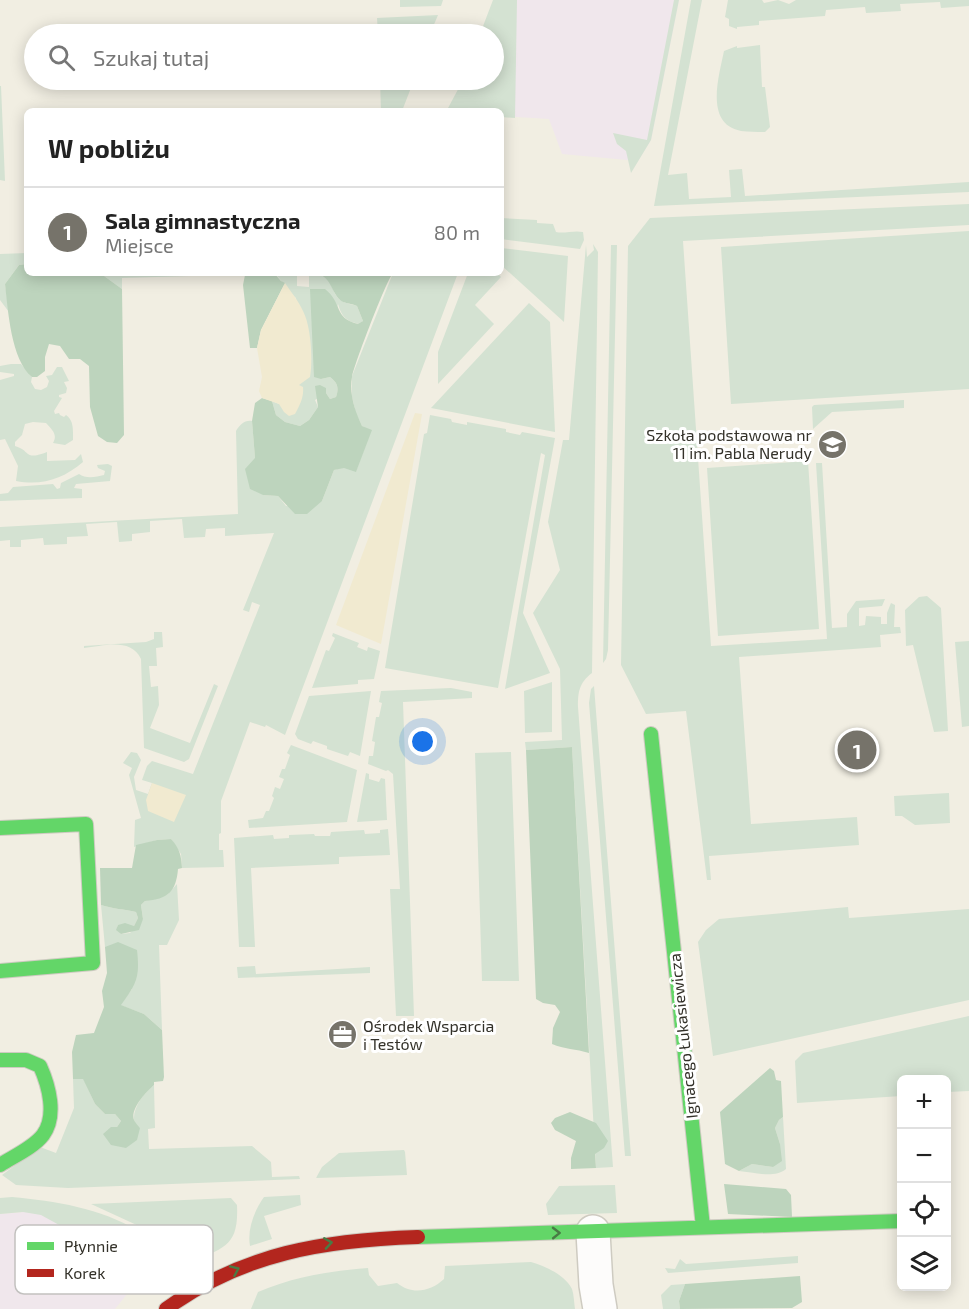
<!DOCTYPE html>
<html lang="pl">
<head>
<meta charset="utf-8">
<style>
  :root { --surface:#fff; --page:#f2f2f2; --text:#222; --muted:#767676; --line:#e0e0e0; --accent:#76736a }
  body { margin:0; font-family:"Exo 2",sans-serif; background:var(--page); color:var(--text) }
  .controls { position:absolute; right:18px; bottom:18px; display:grid; overflow:hidden; border-radius:9px; box-shadow:0 3px 15px #0003 }
  .controls button { width:54px; height:54px; display:grid; place-items:center; padding:0; border:0; border-bottom:2px solid var(--line); background:var(--surface); color:var(--text); font:30px sans-serif }
  .you { position:absolute; left:423px; top:742px; width:21px; height:21px; margin:-15px; border:4px solid #fff; border-radius:50%; background:#1a73e8; box-shadow:0 0 0 9px #1a73e833 }
  .badge { display:grid; place-items:center; width:39px; height:39px; border-radius:50%; background:var(--accent); color:#fff; font-size:20px; font-weight:700 }
  .pin { position:absolute; translate:-50% -50%; border:3px solid #fff; box-shadow:0 2px 6px #0006 }
  .list { margin:0; padding:0; list-style:none }
  h2 { display:flex; justify-content:space-between; align-items:center; height:78px; margin:0; padding:0 24px; font-size:26px }
  h2 small { font-size:20px; font-weight:400; color:var(--muted) }
  .list li { display:grid; grid-template-columns:39px 1fr auto; gap:18px; align-items:center; box-sizing:border-box; height:90px; padding:0 24px; border-top:2px solid var(--line) }
  .list b { display:block; font-size:22px; white-space:nowrap }
  .list p { margin:0; font-size:20px; white-space:nowrap; color:var(--muted) }
  .list em { font-size:20px; font-style:normal; color:var(--muted) }
  .icon { flex:none; width:33px; height:33px; fill:none; stroke:currentColor; stroke-width:2; stroke-linecap:round; stroke-linejoin:round }
  .map { position:relative; flex:none; width:969px; height:1309px; overflow:hidden }
  .search { position:absolute; background:var(--surface); box-shadow:0 3px 15px #0003; left:24px; top:24px; width:480px; height:66px; display:flex; align-items:center; gap:15px; box-sizing:border-box; padding:0 21px; border-radius:33px; color:var(--muted); font-size:22px }
  .panel { position:absolute; background:var(--surface); box-shadow:0 3px 15px #0003; left:24px; top:108px; width:480px; height:168px; border-radius:9px }
  .map>svg:first-child { display:block }
  .industrial { fill:#f0e7ec }
  .green { fill:#d4e2d2 }
  .forest { fill:#bdd4bd }
  .sand { fill:#f1ead0 }
  .lines { fill:none; stroke-linecap:round; stroke-linejoin:round }
  .street-casing { stroke:#cecbc1; stroke-width:36 }
  .fast-casing { stroke:#cecbc1; stroke-width:16 }
  .jam-casing { stroke:#cecbc1; stroke-width:16 }
  .street { stroke:#fdfcfb; stroke-width:33 }
  .fast { stroke:#63d668; stroke-width:14 }
  .jam { stroke:#b3261e; stroke-width:14 }
  .oneway { stroke:#497b45 }
  .labels { text-anchor:middle; stroke-width:6; stroke-linejoin:round; paint-order:stroke }
  .poi-label { font-size:16px; fill:#333129; stroke:#fff; text-anchor:end }
  .street-label { font-size:16px; fill:#333129; stroke:#fff }
  .key { fill:#fff; stroke:#c2c1bf; stroke-width:1.5 }
  .key-label { font-size:16px; fill:#333129 }
</style>
</head>
<body>
<div class="map">
<svg width="969" height="1309" viewBox="0 0 969 1309">
  <rect width="100%" height="100%" fill="#f1eee2"/>
  <path class="industrial" d="M498 0H679L651 140 638 161 562 154 549 119 501 116V111H463L494 80V34Z
    M35 1211 145 1237 157 1257 115 1309H0V1214Z"/>
  <path class="green" d="M400 0H443L441 6 400 7Z
    M493 0H517L515 118 501 117V111L447 110 463 80H494V34H480Z
    M674 0H679L651 140 631 173 626 151 617 144 613 133 647 140Z
    M691 0H702L668 175 687 173 689 199 731 197 729 170 742 169 745 196 969 182V192L654 206Z
    M728 0H762L764 3 778 0 789 4 796 0H969V6L941 8 940 2 900 4 901 11 866 13 865 7 826 10 825 16 759 21V25L737 27V29L729 26V19L725 17Z
    M438 15 430 34H378L377 18Z
    M760 45 762 87H765L770 127 765 132C757 132 749 132 741 131 704 124 719 76 724 51L737 46V48Z
    M380 80H414L402 111H381Z
    M0 86H1L5 181 0 180Z
    M969 204V225L683 241 711 646 827 639 816 463H822L832 628 847 627V614L856 601 885 599 882 606 859 608V626L865 625 866 616 881 617V624H887V613L891 603 895 605 894 627H900L901 633 880 635 881 647 739 657 751 824 857 817 859 845 709 856 711 880H707L686 711 646 714 621 665 628 246 650 218Z
    M501 218 537 220V223L553 224 556 232C565 234 573 230 583 232L584 240 580 249 501 239Z
    M969 231V389L731 404 721 247Z
    M593 244 598 252 592 673C579 683 578 692 578 707L613 1167 596 1168 572 747 526 750 525 742 562 740 560 669 533 613 560 570 548 522 563 440H569L586 245 587 257 594 250Z
    M611 245H617L608 650 606 659 603 663Z
    M501 248 568 256 564 322 501 265Z
    M27 253V264L19 265 5 284 9 312 0 300V254Z
    M100 273H226V275L122 278V289Z
    M274 273H297V286L309 287V273C338 275 328 293 342 301 346 304 352 304 357 306L363 321 359 324C346 321 342 317 338 304L321 379 330 377C338 383 339 388 336 397L330 399 326 393 315 400 318 407 309 420 300 426 285 422 276 415 272 401 279 404 300 383 296 298C288 292 282 280 274 273Z
    M393 273H458L285 735 266 725 265 727 250 722 221 801V833L219 834V850H223L224 867 182 868 181 854 171 839 157 840 134 847 135 820 141 818 129 775 132 768 123 763 131 752 137 753 141 760 134 777 136 790 148 794 152 783 142 780 147 766 152 761 193 774 260 605 252 602 249 612 243 610 274 533 225 536V528L206 529 205 537 184 538 182 519 150 521V532L132 534V541L119 542 117 522 86 524 88 536 67 537V544L44 545 43 538 21 540V547H10V540L0 541V527L238 514 236 431C240 425 244 420 252 421L255 458 263 495 278 496 286 506 322 501 334 470 344 467 356 471 371 431 362 426 356 414 352 397V376Z
    M468 273H497L501 277 475 305 494 324 438 384V352Z
    M529 303 550 322 555 432 431 408Z
    M11 364H21L32 377 31 382 35 389 41 390 47 387 49 381 46 376 52 375 57 367H62L69 381 64 382 67 388 66 393 59 395V397L62 398 54 411 55 414 59 413 60 415 64 417 66 415C74 420 73 431 73 440L65 445 53 443C58 434 52 430 46 423L33 422 25 424 22 435 15 442V446C32 451 23 461 47 452V461L75 460 81 454 83 462C63 479 42 486 16 481L18 466 5 439 0 440V380L14 376V374L0 372V366Z
    M904 400V408L832 412 813 429 812 407 814 405Z
    M430 415 451 419 452 422 467 425V422L506 429V432L520 435 522 432 555 438 523 613 550 673 505 689 545 455 541 453 498 688 385 668 424 434 427 433Z
    M808 461 819 629 718 636 707 468Z
    M108 464 112 466 110 481 76 484 74 488 82 489V498L0 501V494L8 493 13 487 53 484 57 489 60 488 61 483 79 474C86 479 96 477 104 475L105 471 98 468 97 465Z
    M927 596 941 608 948 731 934 732 913 645 906 646 905 610 919 597Z
    M154 632H162L163 647 156 648 157 666H149L151 687 158 686 159 705 150 728 190 743 214 684 218 686 189 759 184 762 144 748 141 659C131 637 103 646 84 648V646L146 642 154 639Z
    M333 633 359 643 357 647 367 651 368 647 380 651 374 679 358 680V684L312 688 326 650 329 651 335 638 332 636Z
    M969 641V726L962 727 955 642Z
    M552 682V732L525 733 524 691Z
    M594 686 631 1156H625L589 703 591 689Z
    M451 688 472 692V698L403 702 414 1016H396L390 889H400L393 774 388 770 386 771 368 764 369 756H373L375 742 372 741 376 717H379L382 703 379 702 381 691Z
    M371 691 360 756 350 752 348 756 327 749V746L313 741 311 744 298 739 295 734 309 696Z
    M291 745 357 770 347 822 249 828 248 820 263 818 266 811H269L274 798 272 796 275 787 280 789 284 779 279 777 282 769H285L290 755 287 753Z
    M511 752 519 981H482L475 753Z
    M366 773 369 774V779L379 782 381 778 385 779 387 820 357 822Z
    M949 793 950 823 915 825 902 816H895L894 796Z
    M388 829 390 855 339 857V864L251 868 255 947H239L234 838 273 835 274 839 289 838V835L314 834 315 836H330L331 832 364 830 365 834 380 833V830Z
    M177 884 179 920 167 945H159L162 1030 144 1014 120 1005 132 989 105 947 101 905C113 909 124 909 136 912L138 918 134 926 118 925 117 929 121 934 130 933 143 919 141 905 145 901 168 894Z
    M848 907 849 918 969 909V1000L713 1056 698 942 706 930 719 919Z
    M255 966 256 974 370 967V973L238 978 237 967Z
    M969 1016V1091L947 1092 946 1080H902L901 1096 797 1103 795 1061 803 1053Z
    M83 1078 95 1104 105 1114H115L121 1121 117 1127 104 1134 134 1120C133 1107 144 1093 154 1085L155 1128 148 1129 149 1149 252 1146 271 1162 272 1177 299 1176 300 1179 68 1188 16 1185 2 1175 40 1147 56 1153 74 1108 73 1079Z
    M783 1117 786 1169C774 1179 753 1172 739 1171L752 1164 773 1167 780 1144 775 1128 779 1120Z
    M404 1150 405 1152 407 1175 316 1178 322 1167 339 1153Z
    M615 1185 617 1213 548 1215 546 1204 559 1186Z
    M300 1195 301 1205 264 1216 272 1239 250 1246C247 1230 254 1211 264 1197Z
    M12 1197C55 1201 101 1208 138 1231 146 1236 153 1244 160 1249 167 1255 177 1262 175 1271L170 1273 150 1254 136 1244 81 1237 41 1215 23 1212 0 1214V1198Z
    M231 1198 237 1205C239 1248 223 1247 190 1263L141 1227 91 1204Z
    M798 1256V1263L668 1273 665 1268 675 1269 680 1259 686 1264Z
    M531 1262C545 1266 565 1275 572 1289 574 1295 574 1303 575 1309H251L258 1292C293 1277 329 1271 368 1268L369 1275 378 1286 397 1283C412 1295 430 1292 444 1279L445 1266Z
    M685 1284 679 1301 680 1309H663L661 1295 671 1285Z"/>
  <path class="forest" d="M27 264V273H100L122 289 124 435 117 443 107 442 98 436 90 407 89 366 80 359H69L60 346 49 344 45 357V371L37 377H32C11 360 8 310 5 284L19 265Z
    M247 273H274L281 281 285 283 261 330 257 348H250L243 285 245 275Z
    M312 273H393C386 281 354 365 352 377 349 394 355 411 362 426L372 430 356 472 344 468 334 470 322 501 307 514H295L278 496 263 495 250 489 245 469 255 458 252 421 255 403 262 398 272 401 276 415 285 422 300 426 309 420 318 407 315 386 320 385 326 388V393L330 399 336 397C339 388 338 383 330 377L321 379 314 377 310 289H325C343 303 333 318 358 324L363 321 357 306C351 303 343 304 339 299 329 287 331 275 312 273Z
    M572 747 589 1053C576 1049 564 1049 552 1044L553 1028 560 1012 555 1005 543 1003 536 999 526 750Z
    M171 839C180 849 181 855 182 868L178 869C176 892 168 899 145 901L141 905 143 919 139 930 121 934 116 930 118 925 125 923 134 926 138 918 136 912C124 909 113 909 101 905L100 868H132L136 845 157 840Z
    M118 942 137 950C140 977 137 983 121 1005L144 1014 162 1030 164 1077 163 1081 154 1082V1085C146 1092 130 1109 134 1120 134 1121 140 1128 140 1128L137 1140 126 1148 111 1145 103 1134 111 1127H117L121 1121 115 1114H105L95 1104 83 1079H73L72 1052 76 1035 94 1033 104 1007 102 991 107 973 105 947Z
    M770 1068 774 1071 776 1080 781 1081 783 1117 779 1120 775 1128 780 1144 782 1161 773 1167 752 1164 739 1171 725 1164 720 1112Z
    M570 1112 596 1123 608 1141 604 1148 595 1154 596 1168 571 1169V1158L576 1141 555 1130 551 1123 555 1118Z
    M724 1184 786 1189 791 1195 792 1217 728 1214Z
    M800 1276 802 1302 792 1308 680 1309 679 1301 685 1284Z"/>
  <path class="sand" d="M285 283C291 292 298 300 303 311 311 326 313 360 310 377L299 385 303 387C304 397 300 405 295 414L289 416 284 412 279 404 262 398 259 391 262 377 257 348 261 330Z
    M415 413 422 414 381 644 336 625Z
    M152 783 186 795 174 822 148 811 146 800Z"/>
  <g class="lines">
    <defs>
      <path id="street" d="M593 1232 596 1285 600 1309"/>
      <path id="fast" d="M651 734 703 1227
        M0 828 86 824 93 963 0 971
        M0 1060H26L40 1066C49 1086 57 1116 43 1135 33 1148 14 1156 0 1165
        M418 1237 902 1221"/>
      <path id="jam" d="M166 1309C243 1253 325 1240 418 1237"/>
    </defs>
    <use href="#street" class="street-casing"/>
    <use href="#fast" class="fast-casing"/>
    <use href="#jam" class="jam-casing"/>
    <use href="#street" class="street"/>
    <use href="#fast" class="fast"/>
    <use href="#jam" class="jam"/>
  </g>
  <defs><path id="oneway-chevron" d="M-2-3.5L2.5 0L-2 3.5" fill="none" stroke-width="1.6" stroke-linecap="round" stroke-linejoin="round" transform="scale(1.5)"/></defs>
  <g class="oneway">
    <use href="#oneway-chevron" transform="translate(556 1233) rotate(-1)"/>
    <use href="#oneway-chevron" transform="translate(328 1243) rotate(-9)"/>
    <use href="#oneway-chevron" transform="translate(235 1270) rotate(-24)"/>
  </g>
  <defs>
    <symbol id="school-disc" viewBox="-11 -11 22 22"><circle r="9.5" fill="#76736a" stroke="#fff"/><path d="M0-5L7-2L0 1L-7-2ZM-4 1L0 2.5L4 1V4Q0 6-4 4Z" fill="#fff"/></symbol>
    <symbol id="office-disc" viewBox="-11 -11 22 22"><circle r="9.5" fill="#76736a" stroke="#fff"/><path d="M-6-3h4V-5.5h4V-3h4V5H-6ZM-1-4.5V-3h2v-1.5ZM-6 0V1H6V0Z" fill="#fff"/></symbol>
  </defs>
  <g fill-rule="evenodd">
    <use href="#school-disc" x="816" y="428" width="33" height="33"/>
    <use href="#office-disc" x="326" y="1018" width="33" height="33"/>
  </g>
  <g class="labels">
    <g class="poi-label">
      <text x="812" y="441">Szkoła podstawowa nr<tspan x="812" dy="18">11 im. Pabla Nerudy</tspan></text>
      <text x="363" y="1032" text-anchor="start">Ośrodek Wsparcia<tspan x="363" dy="18">i Testów</tspan></text>
    </g>
    <g class="street-label">
      <text transform="translate(683 1036) rotate(-96)" y="6">Ignacego Łukasiewicza</text>
    </g>
  </g>
  <rect x="15" y="1225" width="198" height="69" rx="9" class="key"/>
  <rect x="27" y="1242" width="27" height="8" fill="#63d668"/>
  <rect x="27" y="1269" width="27" height="8" fill="#b3261e"/>
  <g class="key-label">
    <text x="64" y="1252">Płynnie</text>
    <text x="64" y="1279">Korek</text>
  </g>
</svg>
<div class="controls">
<button>+</button>
<button>−</button>
<button><svg class="icon" aria-label="locate" viewBox="0 0 24 24"><circle cx="12" cy="12" r="6"/><path d="M12 2v4M12 18v4M2 12h4M18 12h4"/></svg></button>
<button><svg class="icon" aria-label="layers" viewBox="0 0 24 24"><path d="M12 4l9 5-9 5-9-5zM3 14l9 5 9-5"/></svg></button>
</div>
<div class="you"></div>
<div class="pin badge" style="left:857px;top:750px">1</div>
<div class="search"><svg class="icon" aria-label="search" viewBox="0 0 24 24"><circle cx="10" cy="10" r="6"/><path d="M15 15l6 6"/></svg>Szukaj tutaj</div>
<section class="panel">
<h2>W pobliżu<small></small></h2>
<ul class="list">
<li><span class="badge">1</span><div><b>Sala gimnastyczna</b><p>Miejsce</p></div><em>80 m</em></li>
</ul>
</section>
</div>
</body>
</html>
